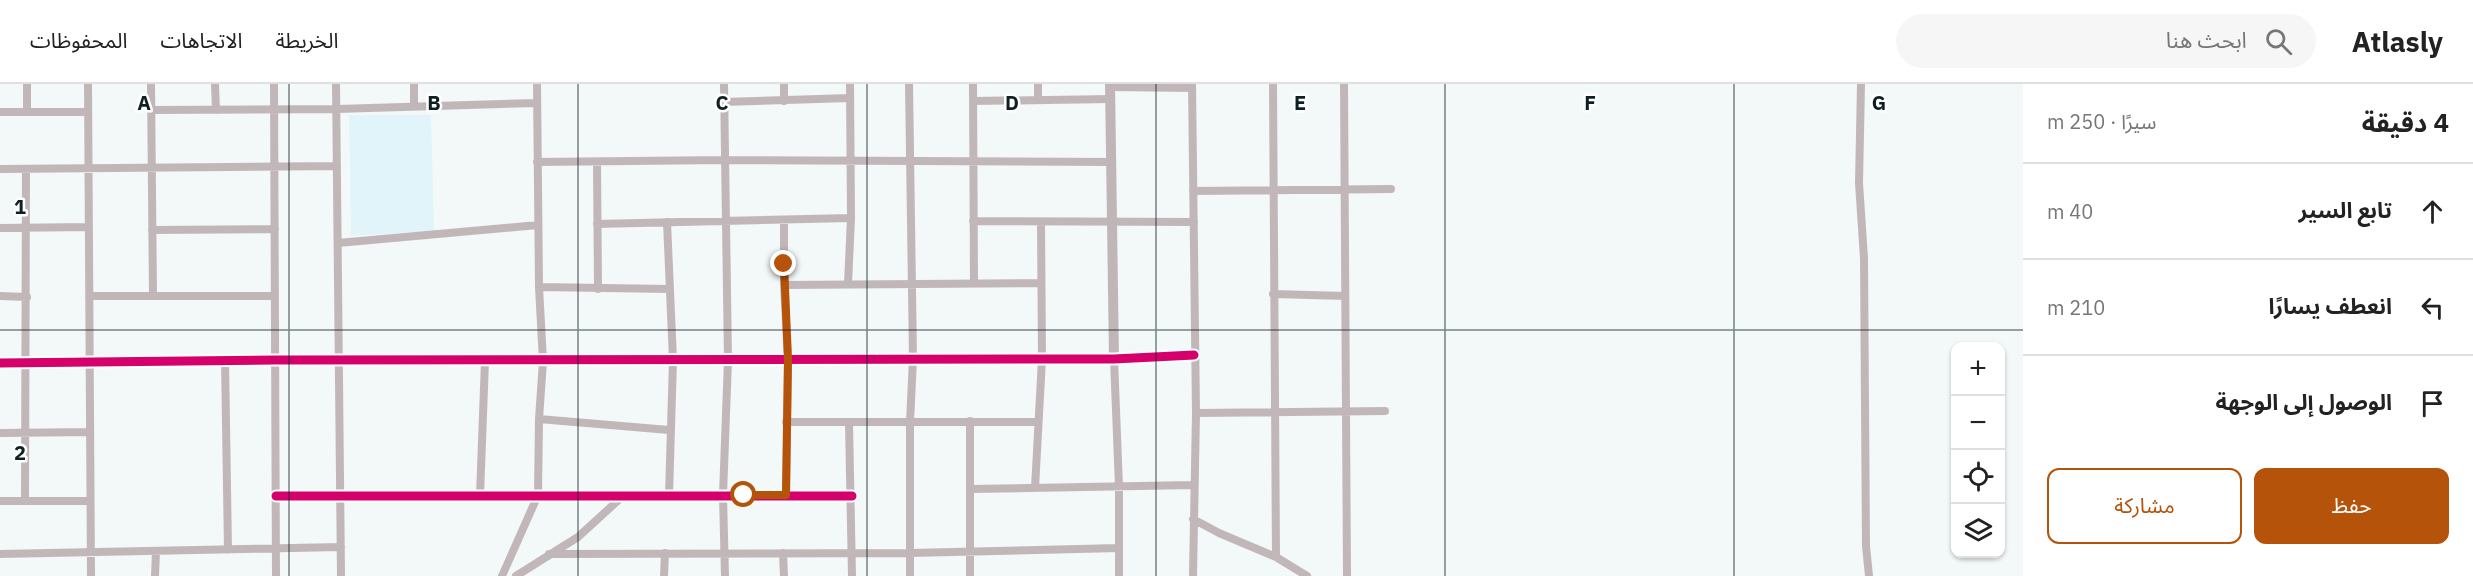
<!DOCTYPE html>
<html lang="ar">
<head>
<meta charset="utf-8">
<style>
  :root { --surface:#fff; --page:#f6f6f6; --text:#222; --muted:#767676; --line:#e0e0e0; --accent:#b45309 }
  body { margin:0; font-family:"IBM Plex Sans","Noto Sans Arabic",sans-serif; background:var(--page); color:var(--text); direction:rtl }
  .controls { position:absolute; right:18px; bottom:18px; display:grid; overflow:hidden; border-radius:12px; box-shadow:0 2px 4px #0004 }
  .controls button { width:54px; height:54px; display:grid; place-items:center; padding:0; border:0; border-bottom:2px solid var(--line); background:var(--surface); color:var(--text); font:30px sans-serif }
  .stop { position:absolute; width:18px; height:18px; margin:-14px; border:4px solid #b45309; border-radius:50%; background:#fff }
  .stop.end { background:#b45309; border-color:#fff; box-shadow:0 2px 6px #0008 }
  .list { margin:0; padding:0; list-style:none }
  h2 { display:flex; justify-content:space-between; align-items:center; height:78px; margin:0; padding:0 24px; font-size:26px }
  h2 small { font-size:20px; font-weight:400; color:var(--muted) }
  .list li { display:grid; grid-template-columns:39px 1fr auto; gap:18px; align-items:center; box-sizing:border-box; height:96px; padding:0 24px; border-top:2px solid var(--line) }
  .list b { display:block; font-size:22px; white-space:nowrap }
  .list em { font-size:20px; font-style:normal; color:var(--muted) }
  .actions { display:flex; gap:12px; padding:18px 24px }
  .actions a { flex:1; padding:14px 0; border:2px solid var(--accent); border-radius:12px; text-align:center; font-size:21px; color:var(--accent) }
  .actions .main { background:var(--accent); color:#fff }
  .icon { flex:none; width:33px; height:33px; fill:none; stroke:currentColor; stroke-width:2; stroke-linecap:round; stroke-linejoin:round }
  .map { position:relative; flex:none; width:2023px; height:492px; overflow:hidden; direction:ltr }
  header { display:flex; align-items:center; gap:36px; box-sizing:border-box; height:84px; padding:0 30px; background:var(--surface); border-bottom:2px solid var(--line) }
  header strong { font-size:28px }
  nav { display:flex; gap:33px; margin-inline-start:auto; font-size:21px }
  .search { width:420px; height:54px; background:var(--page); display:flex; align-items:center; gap:15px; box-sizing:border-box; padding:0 21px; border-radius:33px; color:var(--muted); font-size:22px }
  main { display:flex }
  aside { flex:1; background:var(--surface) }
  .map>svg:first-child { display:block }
  .built { fill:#e1f4fa }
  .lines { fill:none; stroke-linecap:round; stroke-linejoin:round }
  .street { stroke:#c2b7b8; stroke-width:8 }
  .secondary { stroke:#c0b6b7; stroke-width:10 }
  .cycleway-casing { stroke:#fff; stroke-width:13 }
  .cycleway { stroke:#d6006c; stroke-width:9 }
  .route { stroke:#b45309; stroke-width:8 }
  .grid { fill:none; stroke:#0f2024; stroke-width:1.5; stroke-opacity:0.55 }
  .grid-label { font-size:20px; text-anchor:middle; font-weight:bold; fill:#0f2024; stroke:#fff; stroke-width:5; stroke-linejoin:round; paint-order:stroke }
</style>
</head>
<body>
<header>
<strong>Atlasly</strong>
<div class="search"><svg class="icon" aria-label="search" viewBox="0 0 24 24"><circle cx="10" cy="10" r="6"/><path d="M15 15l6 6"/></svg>ابحث هنا</div>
<nav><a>الخريطة</a><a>الاتجاهات</a><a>المحفوظات</a></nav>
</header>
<main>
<aside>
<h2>4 دقيقة<small>سيرًا · 250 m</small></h2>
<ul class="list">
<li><svg class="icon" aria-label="ahead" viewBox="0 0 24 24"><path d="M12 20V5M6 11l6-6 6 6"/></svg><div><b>تابع السير</b></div><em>40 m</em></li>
<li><svg class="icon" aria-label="left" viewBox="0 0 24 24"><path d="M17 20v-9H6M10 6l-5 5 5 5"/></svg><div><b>انعطف يسارًا</b></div><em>210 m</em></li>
<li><svg class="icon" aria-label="arrive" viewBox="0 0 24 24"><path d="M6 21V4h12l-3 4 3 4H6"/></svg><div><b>الوصول إلى الوجهة</b></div></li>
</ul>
<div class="actions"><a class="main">حفظ</a><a>مشاركة</a></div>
</aside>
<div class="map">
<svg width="2023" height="492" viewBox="0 0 2023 492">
  <rect width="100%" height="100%" fill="#f3f8f8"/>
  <path class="built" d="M349 31H431L434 147 351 152Z"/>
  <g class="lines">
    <path class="street" d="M27 0V28
      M88 0 91 492
      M151 0 153 212
      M215 0 216 26
      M274 0 276 492
      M336 0 341 492
      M414 0V21
      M724 0 728 276 723 411 725 492
      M784 0V17
      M909 0 913 275 910 338V492
      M973 0 974 199
      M1038 0V15
      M1192 0 1196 329 1193 492
      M1273 0 1276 473
      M1344 0 1347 492
      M1861 0 1859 99 1864 174 1866 462 1869 492
      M1111 3 1192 4
      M973 17 1111 15
      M723 18 850 14
      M151 26 337 25 537 19
      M0 28H88
      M537 78 724 76 1111 78
      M597 78 598 205
      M0 85 337 82
      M1193 107 1391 105
      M784 137V201L788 276 786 411
      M973 137 1194 138
      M667 138 673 276 669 411
      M597 140 851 134
      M0 144 89 143
      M152 146 275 145
      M338 159 538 141
      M848 200 851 134 850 0
      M784 201 1041 199
      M539 203 670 205
      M1273 210 1345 212
      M0 212 27 213
      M89 212H275
      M225 276 228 466
      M1196 329 1385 327
      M539 335 669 346
      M970 337V492
      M786 338H1037
      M849 339 852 492
      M0 349 90 348
      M1035 404 1042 275 1041 138
      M970 405 1193 401
      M480 411 485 277
      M276 412H852
      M0 417H90
      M25 417 26 85
      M1193 435 1219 449 1276 473 1307 492
      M783 469 784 492
      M0 470 341 463
      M549 470 910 469 1119 464
      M155 492 156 467
      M502 492 538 411 539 335 543 277 539 203 537 0
      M516 492 578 453 624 411
      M664 492 665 469
      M1119 492V403L1114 275 1194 271"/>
    <path class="secondary" d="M0 279 275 276 1114 275 1110 0"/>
    <defs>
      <path id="cycleway" d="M0 279 275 276 1114 275 1194 271
        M276 412H852"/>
    </defs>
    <use href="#cycleway" class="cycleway-casing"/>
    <use href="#cycleway" class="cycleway"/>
  </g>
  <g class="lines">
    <path class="route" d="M744 411H786L788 276 784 180"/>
  </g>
  <path class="grid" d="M289 0V492M578 0V492M867 0V492M1156 0V492M1445 0V492M1734 0V492M0 246H2023"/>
  <g class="grid-label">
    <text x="144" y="26">A</text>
    <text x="434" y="26">B</text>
    <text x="722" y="26">C</text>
    <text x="1012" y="26">D</text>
    <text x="1300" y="26">E</text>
    <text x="1590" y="26">F</text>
    <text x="1879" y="26">G</text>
    <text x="20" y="130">1</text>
    <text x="20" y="376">2</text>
  </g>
</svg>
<div class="controls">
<button>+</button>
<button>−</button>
<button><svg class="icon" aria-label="locate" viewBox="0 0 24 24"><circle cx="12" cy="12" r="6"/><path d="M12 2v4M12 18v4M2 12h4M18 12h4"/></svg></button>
<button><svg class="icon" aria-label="layers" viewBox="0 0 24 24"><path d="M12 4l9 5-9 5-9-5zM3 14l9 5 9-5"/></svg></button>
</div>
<div class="stop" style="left:744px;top:411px"></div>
<div class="stop end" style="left:784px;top:180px"></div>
</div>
</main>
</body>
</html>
